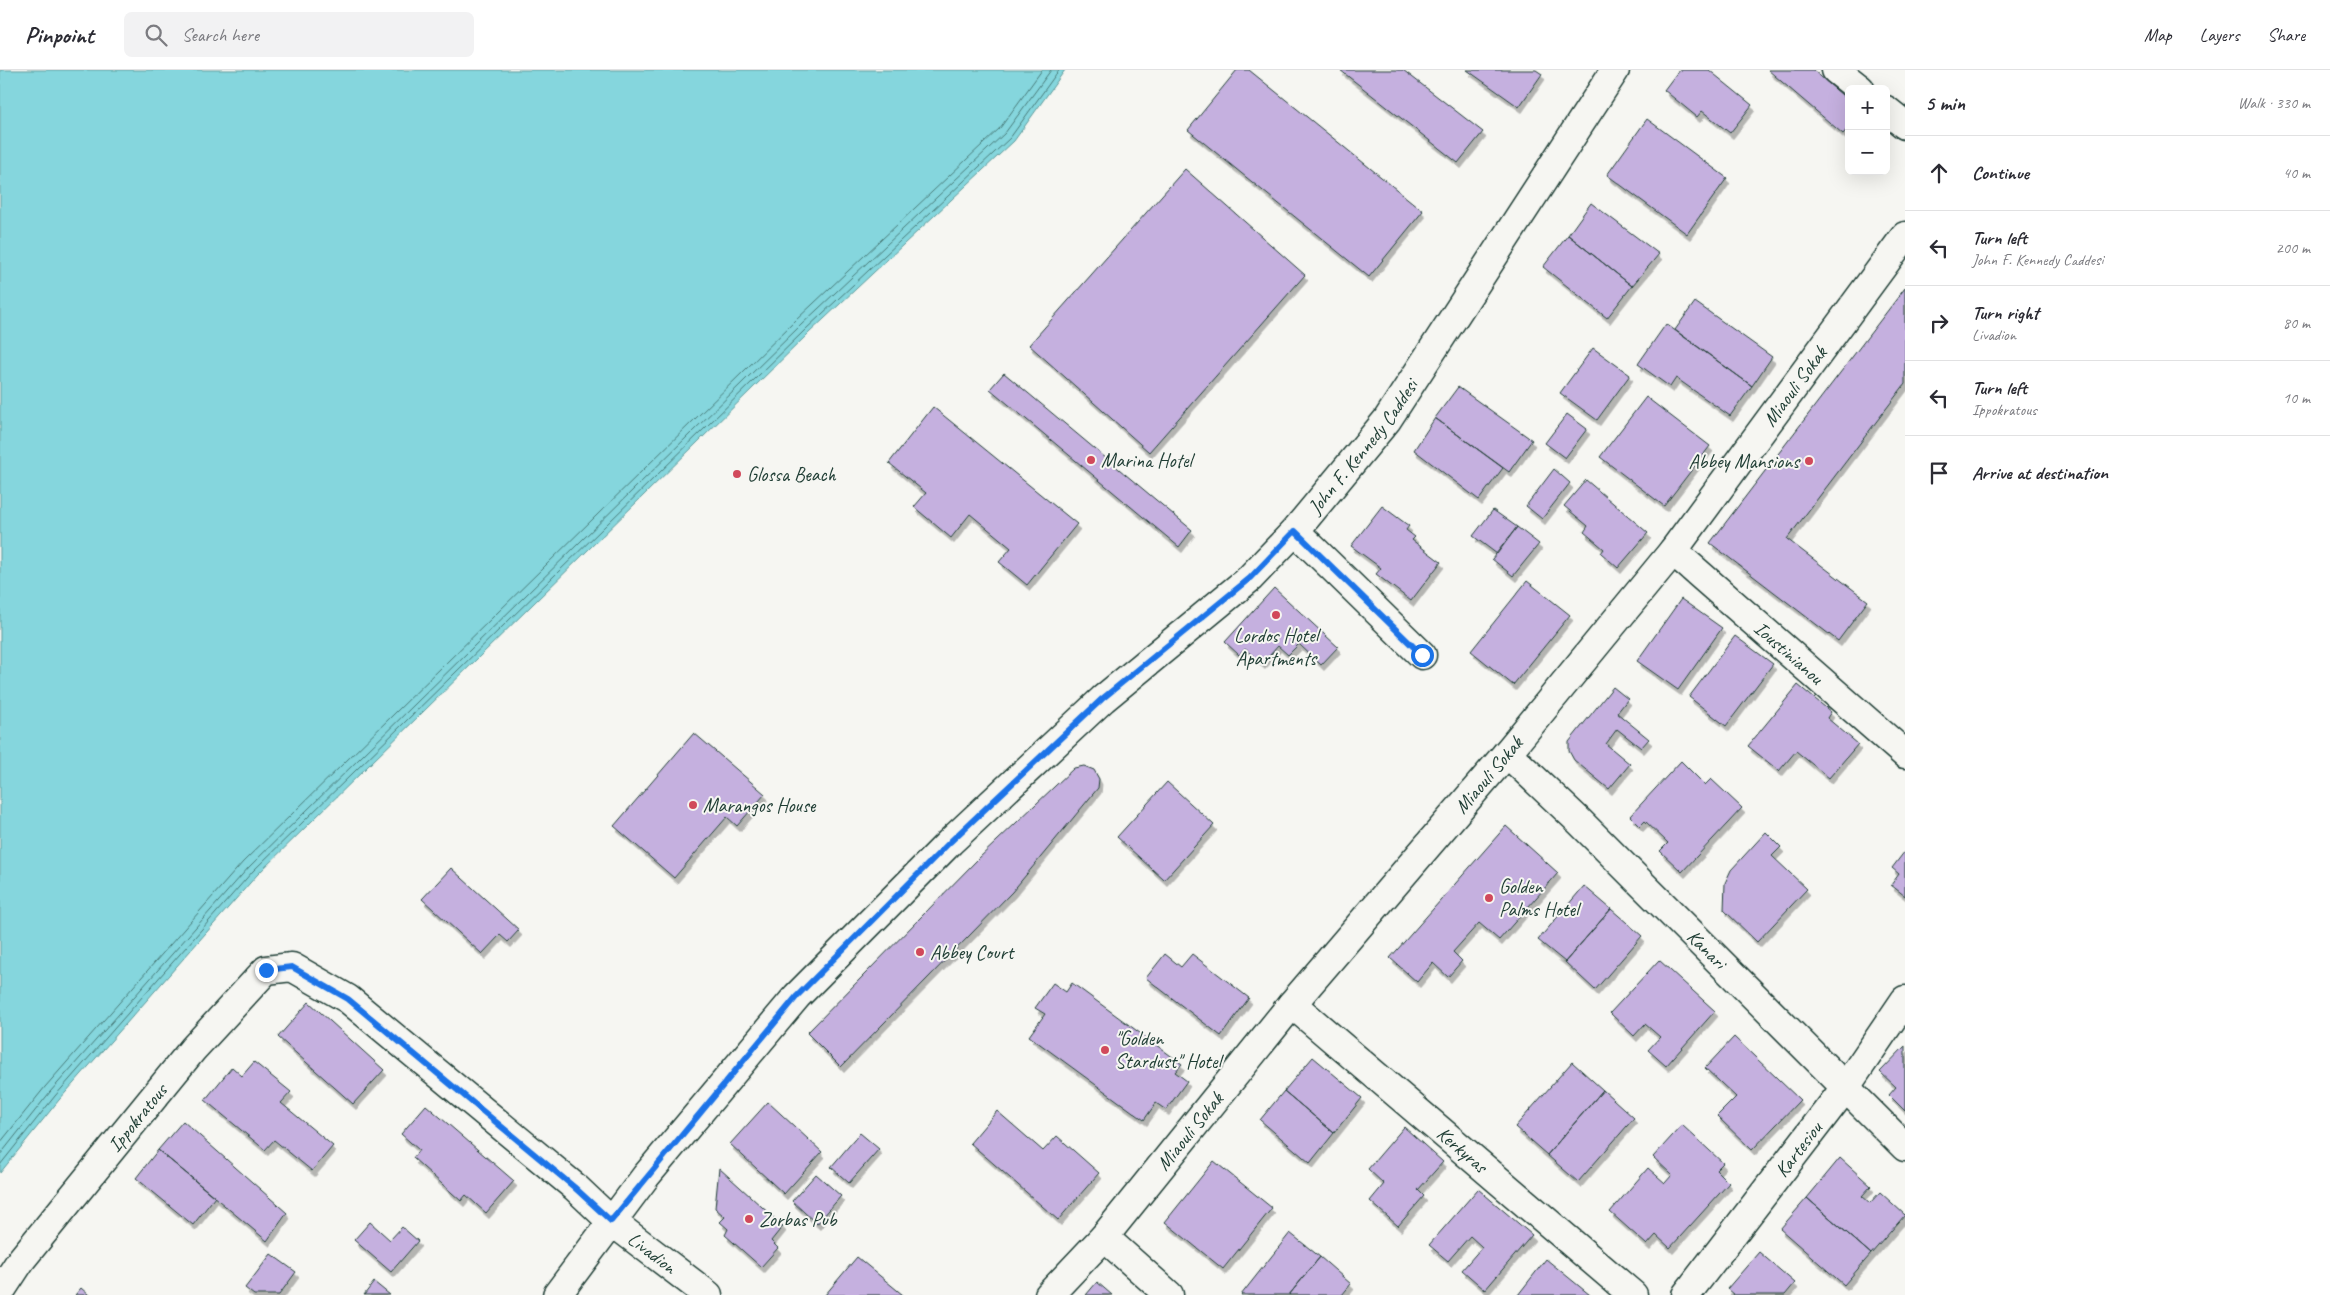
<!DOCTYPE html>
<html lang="en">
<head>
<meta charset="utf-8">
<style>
  :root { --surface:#fff; --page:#f2f2f3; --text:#2b2b33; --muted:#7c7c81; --line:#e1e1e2 }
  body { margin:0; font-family:Caveat,sans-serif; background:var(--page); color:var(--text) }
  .controls { position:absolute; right:15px; top:15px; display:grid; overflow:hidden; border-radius:8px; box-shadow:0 5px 20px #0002 }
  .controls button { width:45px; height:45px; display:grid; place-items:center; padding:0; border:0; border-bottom:1px solid var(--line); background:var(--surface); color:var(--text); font:25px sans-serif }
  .stop { position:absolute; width:15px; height:15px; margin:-11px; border:4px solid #1a73e8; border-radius:50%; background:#fff }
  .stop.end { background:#1a73e8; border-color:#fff; box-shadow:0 1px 5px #0008 }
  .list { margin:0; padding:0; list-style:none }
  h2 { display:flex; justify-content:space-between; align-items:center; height:65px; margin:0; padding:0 20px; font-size:21px }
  h2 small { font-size:16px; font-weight:400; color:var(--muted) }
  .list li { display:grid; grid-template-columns:32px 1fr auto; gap:15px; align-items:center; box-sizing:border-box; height:75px; padding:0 20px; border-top:1px solid var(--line) }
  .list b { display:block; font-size:19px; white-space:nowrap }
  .list p { margin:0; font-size:16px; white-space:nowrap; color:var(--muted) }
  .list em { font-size:16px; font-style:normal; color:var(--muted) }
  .icon { flex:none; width:28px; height:28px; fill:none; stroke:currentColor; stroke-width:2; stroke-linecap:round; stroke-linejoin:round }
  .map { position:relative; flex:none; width:1905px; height:1225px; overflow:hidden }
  header { display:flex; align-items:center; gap:30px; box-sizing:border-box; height:70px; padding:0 25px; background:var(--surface); border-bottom:1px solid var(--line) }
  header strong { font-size:24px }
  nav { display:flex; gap:28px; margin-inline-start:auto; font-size:18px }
  .search { width:350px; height:45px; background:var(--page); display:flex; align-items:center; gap:12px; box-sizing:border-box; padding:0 18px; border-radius:8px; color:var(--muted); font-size:19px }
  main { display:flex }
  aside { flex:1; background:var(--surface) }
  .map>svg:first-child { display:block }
  .water { fill:#85d6dd; stroke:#5c9999 }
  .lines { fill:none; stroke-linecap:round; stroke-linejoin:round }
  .shore { stroke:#487a78; stroke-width:1 }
  .building { fill:#c5b0df; stroke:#1f3d34; filter:url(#shadow) }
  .minor-casing { stroke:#1f3d34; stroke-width:31 }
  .minor { stroke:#f6f6f2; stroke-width:28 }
  .route { stroke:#1a73e8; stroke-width:6 }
  .poi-dot { fill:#d1495b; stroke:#f6f6f2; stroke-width:2 }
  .labels { text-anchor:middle; stroke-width:4; stroke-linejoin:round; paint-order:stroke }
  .street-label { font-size:20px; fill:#1f3d34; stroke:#f6f6f2 }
  .poi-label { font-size:20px; fill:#1f3d34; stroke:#f6f6f2; text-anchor:start }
</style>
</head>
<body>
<header>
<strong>Pinpoint</strong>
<div class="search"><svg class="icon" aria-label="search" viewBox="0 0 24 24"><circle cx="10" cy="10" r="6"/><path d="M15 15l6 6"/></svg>Search here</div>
<nav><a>Map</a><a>Layers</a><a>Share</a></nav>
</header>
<main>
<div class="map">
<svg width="1905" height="1225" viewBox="0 0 1905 1225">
  <defs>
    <filter id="shadow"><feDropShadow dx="3" dy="5.5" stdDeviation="0" flood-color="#0004"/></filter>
  </defs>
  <rect width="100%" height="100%" fill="#f6f6f2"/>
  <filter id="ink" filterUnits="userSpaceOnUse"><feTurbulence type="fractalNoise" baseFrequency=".02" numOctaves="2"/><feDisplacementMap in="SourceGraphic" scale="10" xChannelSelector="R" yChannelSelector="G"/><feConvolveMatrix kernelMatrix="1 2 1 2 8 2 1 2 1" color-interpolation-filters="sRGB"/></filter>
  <g filter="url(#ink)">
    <path class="water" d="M0 0H1065L1014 71 809 263 257 805 59 1030 0 1103Z"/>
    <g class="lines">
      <path class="shore" d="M0 1073 45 1017 243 792 796 250 1000 58 1042 0
        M0 1085 50 1022 249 797 801 255 1005 63 1051 0
        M0 1095 55 1026 253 801 806 259 1010 68 1059 0"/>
    </g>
    <path class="building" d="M1237 0H1249L1423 141 1369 207 1188 60Z
      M1340 0H1403L1483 62 1458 93Z
      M1467 0H1536L1542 4 1519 37Z
      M1679 0H1709L1752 35 1730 63 1702 41 1697 47 1664 20Z
      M1768 0H1813L1849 31V57L1843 64Z
      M1647 49 1727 108 1687 164 1607 105Z
      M1185 99 1305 205 1149 382 1029 275Z
      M1591 133 1659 184 1632 216 1568 165Z
      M1568 165 1632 216 1607 248 1543 197Z
      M1905 218V314L1787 469 1868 531 1838 571 1710 473Z
      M1695 232 1772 287 1752 316 1675 260Z
      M1666 254 1752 316 1730 346 1676 308 1670 317 1638 294Z
      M1593 278 1630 305 1597 350 1560 323Z
      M1004 303 1192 460 1179 477 990 319Z
      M1458 317 1532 370 1509 402 1435 348Z
      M1646 327 1710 376 1664 436 1600 387Z
      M933 337 1077 454 1027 515 999 492 1011 478 970 444 951 468 914 437 926 423 889 393Z
      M1567 344 1587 359 1565 388 1545 373Z
      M1435 348 1503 398 1479 430 1414 380Z
      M1554 399 1570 413 1542 449 1526 436Z
      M1586 410 1648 463 1618 498 1601 483 1604 479 1584 462 1588 456 1564 436Z
      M1382 436 1409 456 1406 460 1415 467 1412 470 1441 492 1411 531 1376 504 1381 498 1351 476Z
      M1493 440 1517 457 1497 484 1473 466Z
      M1517 457 1539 474 1513 506 1492 489Z
      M1527 511 1570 545 1513 615 1471 581Z
      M1274 518 1338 577 1321 595 1299 574 1288 585 1278 576 1262 594 1245 579 1239 585 1225 572Z
      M1681 529 1722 558 1678 620 1637 591Z
      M1735 566 1773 594 1726 656 1689 627Z
      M1798 615 1831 642 1827 648 1858 674 1829 708 1796 681 1779 701 1748 676Z
      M1613 617 1628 629 1617 643 1649 669 1641 678 1617 659 1606 674 1630 694 1609 719 1574 690 1569 681V672Z
      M694 663 765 724 737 756 727 747 674 808 614 756Z
      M1681 691 1705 715 1711 709 1742 738 1682 802 1660 781 1668 773 1645 751 1640 756 1630 746Z
      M1084 696 1094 700 1099 709 1098 718 1012 822 841 997 807 963 978 789 1074 698Z
      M1167 712 1214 755 1164 810 1117 767Z
      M1506 756 1558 803 1499 870 1479 853 1453 882 1462 891 1448 907 1433 893 1417 912 1390 888Z
      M1766 762 1781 777 1772 786 1807 819 1757 872 1724 840 1725 813 1731 800Z
      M1905 781V826L1891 815 1899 804 1892 798Z
      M451 798 519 860 508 872 500 865 482 884 422 829Z
      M1584 816 1611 839 1565 892 1538 870Z
      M1611 839 1642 866 1595 920 1565 892Z
      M1165 884 1181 897 1192 884 1249 928 1221 966 1146 908Z
      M1659 890 1715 941 1666 996 1648 980 1660 967 1645 954 1634 966 1610 943Z
      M1053 913 1066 922 1072 913 1182 994 1175 1002 1187 1011 1166 1040 1156 1033 1144 1050 1029 966 1045 944 1035 938Z
      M309 932 384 1000 353 1034 278 967Z
      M1734 967 1800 1030 1752 1080 1717 1046 1736 1027 1705 998Z
      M1905 976V1041L1889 1025 1896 1017 1880 1002Z
      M1313 987 1362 1028 1334 1063 1284 1021Z
      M254 992 291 1022 281 1033 333 1076 312 1101 274 1070 265 1080 205 1030 232 997 242 1006Z
      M1572 992 1603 1020 1547 1085 1515 1057Z
      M1603 1020 1634 1048 1578 1112 1547 1085Z
      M1284 1021 1334 1063 1310 1093 1260 1050Z
      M768 1032 822 1082 784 1124 730 1074Z
      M426 1035 514 1111 486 1143 466 1125 461 1131 413 1088 419 1080 401 1064Z
      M997 1041 1043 1081 1057 1066 1099 1103 1058 1150 970 1073Z
      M183 1051 287 1143 267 1171 158 1080Z
      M1682 1055 1723 1093 1716 1100 1729 1113 1670 1178 1656 1165 1647 1175 1610 1142 1648 1098 1665 1113 1672 1105 1653 1087Z
      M1404 1057 1443 1092 1418 1120 1424 1126 1398 1156 1370 1131 1384 1114 1368 1099Z
      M860 1063 879 1079 849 1113 831 1097Z
      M158 1080 215 1127 193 1155 136 1108Z
      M1840 1088 1871 1116 1862 1126 1870 1133 1880 1122 1905 1145 1871 1184 1807 1128Z
      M1214 1091 1272 1138 1223 1199 1165 1152Z
      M719 1098 783 1156 771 1171 778 1178 761 1197 725 1165 728 1159 720 1152 725 1147 715 1138Z
      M816 1104 841 1126 817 1154 792 1131Z
      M1478 1119 1532 1165 1485 1220 1462 1200 1482 1177 1470 1166 1448 1191 1429 1175Z
      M1807 1128 1871 1184 1844 1215 1780 1159Z
      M370 1152 390 1170 402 1157 418 1171 391 1202 354 1170Z
      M1290 1163 1320 1187 1289 1225H1241Z
      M1759 1182 1795 1213 1785 1225H1734L1727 1219Z
      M271 1184 296 1202 279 1225H254L245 1218Z
      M857 1187 903 1225H825Z
      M1320 1187 1351 1214 1342 1225H1289Z
      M1546 1189 1590 1225H1518Z
      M374 1212 390 1225H364Z
      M1097 1212 1112 1225H1086Z
      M81 1218 89 1225H75Z"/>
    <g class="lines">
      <defs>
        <g id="minor">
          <path d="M1836 0 1860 19"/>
          <path d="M1886 40 1905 55"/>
          <path d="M1295 461 1422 585"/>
          <path id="s1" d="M1673 481 1905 684"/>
          <path id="s2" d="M1507 683 1579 751 1905 1077"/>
          <path id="s3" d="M1292 934 1633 1225"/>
          <path d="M1104 1167 1169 1225"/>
          <path id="s4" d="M0 1222 21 1190 193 979 266 900 292 897 348 929 575 1117 611 1151 708 1225"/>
          <path id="s5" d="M557 1225 646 1106 797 926 950 772 1103 629 1250 508 1295 461 1387 350 1615 0"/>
          <path id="s6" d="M1049 1225 1104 1167 1292 934 1507 683 1673 481 1905 166"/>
          <path id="s7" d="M1686 1225 1845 1018 1905 930"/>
        </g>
      </defs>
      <use href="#minor" class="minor-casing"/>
      <use href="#minor" class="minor"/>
    </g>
  </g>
  <g class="lines" filter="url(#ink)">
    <path class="route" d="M266 900 292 897 348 929 574 1117 611 1151 797 926 950 772 1102 629 1250 508 1295 461 1422 585"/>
  </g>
  <g class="poi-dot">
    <circle cx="1091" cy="390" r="5"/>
    <circle cx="1809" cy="391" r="5"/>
    <circle cx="737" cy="404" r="5"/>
    <circle cx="1276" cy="545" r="5"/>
    <circle cx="693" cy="735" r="5"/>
    <circle cx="1489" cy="828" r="5"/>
    <circle cx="920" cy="882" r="5"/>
    <circle cx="1105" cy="980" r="5"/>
    <circle cx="749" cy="1149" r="5"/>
  </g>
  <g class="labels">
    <g class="street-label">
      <text dy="7" stroke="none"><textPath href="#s6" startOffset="1176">Miaouli Sokak</textPath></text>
      <text dy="7" stroke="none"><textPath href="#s5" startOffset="1174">John F. Kennedy Caddesi</textPath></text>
      <text dy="7" stroke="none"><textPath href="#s1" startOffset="154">Ioustinianou</textPath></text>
      <text dy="7" stroke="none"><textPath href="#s6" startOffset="681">Miaouli Sokak</textPath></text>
      <text dy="7" stroke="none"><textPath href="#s2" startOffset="280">Kanari</textPath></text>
      <text dy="7" stroke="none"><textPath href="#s4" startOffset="222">Ippokratous</textPath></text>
      <text dy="7" stroke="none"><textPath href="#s6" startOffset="216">Miaouli Sokak</textPath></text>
      <text dy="7" stroke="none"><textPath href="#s3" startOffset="224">Kerkyras</textPath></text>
      <text dy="7" stroke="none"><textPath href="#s7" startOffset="184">Kartesiou</textPath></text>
      <text dy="7" stroke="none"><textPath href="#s4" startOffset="905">Livadion</textPath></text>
    </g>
    <g class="poi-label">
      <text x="1101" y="397">Marina Hotel</text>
      <text x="1799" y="398" text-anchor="end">Abbey Mansions</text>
      <text x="747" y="411">Glossa Beach</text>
      <text x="1276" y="572" text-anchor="middle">Lordos Hotel<tspan x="1276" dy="23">Apartments</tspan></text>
      <text x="703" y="742">Marangos House</text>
      <text x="1499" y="823">Golden<tspan x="1499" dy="23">Palms Hotel</tspan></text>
      <text x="930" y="889">Abbey Court</text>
      <text x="1115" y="975">"Golden<tspan x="1115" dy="23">Stardust" Hotel</tspan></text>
      <text x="759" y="1156">Zorbas Pub</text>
    </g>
  </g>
</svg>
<div class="controls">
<button>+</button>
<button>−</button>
</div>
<div class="stop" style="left:1422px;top:585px"></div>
<div class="stop end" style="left:266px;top:900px"></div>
</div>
<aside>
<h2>5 min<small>Walk · 330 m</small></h2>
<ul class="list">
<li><svg class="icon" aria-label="ahead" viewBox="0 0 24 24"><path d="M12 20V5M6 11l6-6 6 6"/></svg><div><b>Continue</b></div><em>40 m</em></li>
<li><svg class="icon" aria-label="left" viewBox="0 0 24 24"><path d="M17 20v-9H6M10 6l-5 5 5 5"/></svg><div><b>Turn left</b><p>John F. Kennedy Caddesi</p></div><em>200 m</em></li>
<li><svg class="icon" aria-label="right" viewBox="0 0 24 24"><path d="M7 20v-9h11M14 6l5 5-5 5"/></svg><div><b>Turn right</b><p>Livadion</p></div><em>80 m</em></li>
<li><svg class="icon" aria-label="left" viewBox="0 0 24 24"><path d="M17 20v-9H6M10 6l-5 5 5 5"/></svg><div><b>Turn left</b><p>Ippokratous</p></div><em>10 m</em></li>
<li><svg class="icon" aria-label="arrive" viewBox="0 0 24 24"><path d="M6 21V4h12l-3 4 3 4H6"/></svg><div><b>Arrive at destination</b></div></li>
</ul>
</aside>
</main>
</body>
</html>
